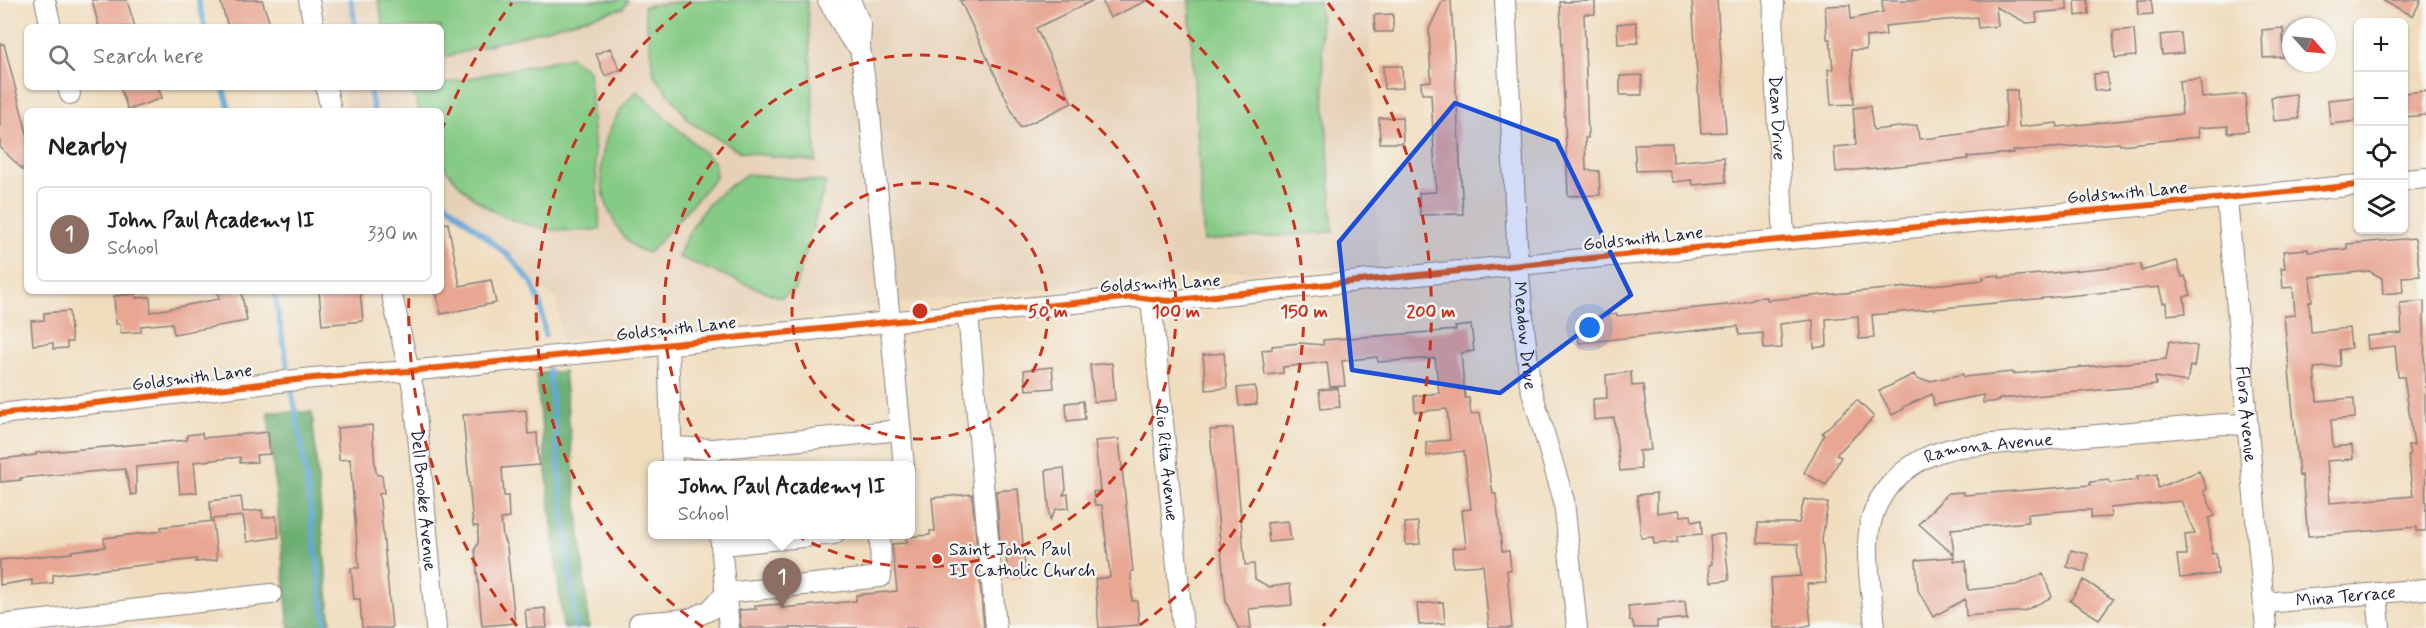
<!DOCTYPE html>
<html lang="en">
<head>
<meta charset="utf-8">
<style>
  :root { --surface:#fff; --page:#f6f6f6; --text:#202124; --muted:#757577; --line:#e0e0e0; --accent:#0f766e }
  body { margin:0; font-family:Mynerve,sans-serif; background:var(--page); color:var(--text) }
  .controls { position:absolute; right:18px; top:18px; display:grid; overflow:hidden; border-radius:9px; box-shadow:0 2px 4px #0004 }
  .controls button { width:54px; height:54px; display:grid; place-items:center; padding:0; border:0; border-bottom:2px solid var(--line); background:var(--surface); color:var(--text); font:30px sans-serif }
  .compass { position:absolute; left:2282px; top:18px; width:54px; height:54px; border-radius:50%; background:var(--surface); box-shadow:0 2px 4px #0004; rotate:117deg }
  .you { position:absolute; left:1590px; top:328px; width:21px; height:21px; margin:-15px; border:4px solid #fff; border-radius:50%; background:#1a73e8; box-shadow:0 0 0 9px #1a73e833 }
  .badge { display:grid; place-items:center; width:39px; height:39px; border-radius:50%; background:var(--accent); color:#fff; font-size:20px; font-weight:700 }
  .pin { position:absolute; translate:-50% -50px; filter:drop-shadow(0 2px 3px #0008) }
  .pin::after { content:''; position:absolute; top:32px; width:21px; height:18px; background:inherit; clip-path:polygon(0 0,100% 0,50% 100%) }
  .popup { position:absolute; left:648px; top:461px; width:267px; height:78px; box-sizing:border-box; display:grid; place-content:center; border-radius:9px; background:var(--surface); filter:drop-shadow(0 2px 4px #0005); font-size:20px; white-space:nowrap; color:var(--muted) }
  .popup b { font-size:22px; color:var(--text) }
  .popup::after { content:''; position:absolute; left:50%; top:100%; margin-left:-12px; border:12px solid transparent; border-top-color:var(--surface) }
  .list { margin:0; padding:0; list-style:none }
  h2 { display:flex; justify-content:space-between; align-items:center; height:78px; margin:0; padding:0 24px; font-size:26px }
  h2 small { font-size:20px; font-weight:400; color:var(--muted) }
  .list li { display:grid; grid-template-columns:39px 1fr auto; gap:18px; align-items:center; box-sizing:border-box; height:96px; margin:0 12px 12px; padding:0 12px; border:2px solid var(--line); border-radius:9px }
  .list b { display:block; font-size:22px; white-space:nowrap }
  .list p { margin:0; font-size:20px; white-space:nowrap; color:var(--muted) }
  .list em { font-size:20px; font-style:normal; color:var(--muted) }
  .icon { flex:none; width:33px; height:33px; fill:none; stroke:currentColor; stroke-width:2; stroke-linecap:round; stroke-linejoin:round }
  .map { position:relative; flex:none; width:2426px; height:628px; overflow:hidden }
  .search { position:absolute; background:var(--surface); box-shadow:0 2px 4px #0004; left:24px; top:24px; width:420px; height:66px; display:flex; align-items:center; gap:15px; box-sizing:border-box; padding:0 21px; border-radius:9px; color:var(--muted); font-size:22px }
  .panel { position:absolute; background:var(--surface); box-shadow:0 2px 4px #0004; left:24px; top:108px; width:420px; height:186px; border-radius:9px }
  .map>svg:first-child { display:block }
  .built { fill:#e6d0b6 }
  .green { fill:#86cb85; stroke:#547660; stroke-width:1.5 }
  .forest { fill:#6caf72; stroke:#476856; stroke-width:1.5 }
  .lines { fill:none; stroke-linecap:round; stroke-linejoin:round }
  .stream { stroke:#62a7d7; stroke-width:5 }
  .building { fill:#e8a693 }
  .minor-casing { stroke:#89807c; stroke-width:22 }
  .minor { stroke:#fff; stroke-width:20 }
  .cycleway-casing { stroke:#f6f6f2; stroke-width:10 }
  .cycleway { stroke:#e8590c; stroke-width:6 }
  .marked { fill:#1d4ed8; fill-opacity:0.2; stroke:#1d4ed8; stroke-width:4.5; stroke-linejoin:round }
  .ring { fill:none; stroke:#c8321e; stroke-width:3; stroke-dasharray:10 8 }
  .poi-dot { fill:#c8321e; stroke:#f6f6f2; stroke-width:2 }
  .labels { text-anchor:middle; stroke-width:5; stroke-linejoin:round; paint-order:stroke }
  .street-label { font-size:18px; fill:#22223b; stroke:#f6f6f2 }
  .poi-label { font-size:18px; fill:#22223b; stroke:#f6f6f2; text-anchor:start }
  .centre { fill:#c8321e; stroke:#f6f6f2; stroke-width:3 }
  .ring-label { font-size:18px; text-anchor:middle; font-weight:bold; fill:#c8321e; stroke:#f6f6f2; stroke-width:5; stroke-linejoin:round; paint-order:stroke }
</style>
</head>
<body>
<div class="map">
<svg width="2426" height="628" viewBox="0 0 2426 628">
  <rect width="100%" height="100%" fill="#f6f6f2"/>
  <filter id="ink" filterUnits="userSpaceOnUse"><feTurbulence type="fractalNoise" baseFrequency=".0167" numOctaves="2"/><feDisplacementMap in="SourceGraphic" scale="12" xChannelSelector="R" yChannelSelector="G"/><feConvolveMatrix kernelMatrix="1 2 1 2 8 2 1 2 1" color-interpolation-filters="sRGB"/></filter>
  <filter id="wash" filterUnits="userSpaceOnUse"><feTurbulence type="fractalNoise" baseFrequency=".008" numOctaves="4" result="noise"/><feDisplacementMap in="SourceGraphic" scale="24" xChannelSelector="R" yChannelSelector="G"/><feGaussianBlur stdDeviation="1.35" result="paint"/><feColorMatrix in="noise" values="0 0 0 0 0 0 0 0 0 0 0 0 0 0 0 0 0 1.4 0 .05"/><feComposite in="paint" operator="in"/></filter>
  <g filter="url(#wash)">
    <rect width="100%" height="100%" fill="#f0ddbe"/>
    <path class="built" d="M323 0H1368L1379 266 1223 272 1171 277 698 322 561 341 557 299 529 278 441 203V111H346L341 87H441V27H328Z"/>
    <path class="green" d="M378 0H628L623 8 441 58V27H384Z
      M693 0H807L816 162 741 152 691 123 654 75 644 6Z
      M1189 0H1319L1333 232 1204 241Z
      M571 57 589 71 600 229C549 236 495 223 459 184 454 178 445 170 442 162 437 152 441 123 441 111H419L413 90 441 87V84Z
      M637 91 714 162 716 177 649 253C632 249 623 238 615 223 590 179 600 126 637 91Z
      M747 174 826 182 795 289 781 298 678 257C695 214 709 199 747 174Z"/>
    <path class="forest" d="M564 371 589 628H563L536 374Z
      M268 412H312L331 628H289Z"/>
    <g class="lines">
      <path class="stream" d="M198 0 205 27
        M351 0 356 27
        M223 87 230 111
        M369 87 374 111
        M441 199 511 258 532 283 541 306 545 336
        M274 291 302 447 326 628
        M549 370 576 628"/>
    </g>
    <g id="blocks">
      <path class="building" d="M92 0H127L135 27H99Z
        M220 0H262L271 27H228Z
        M960 0H1094L1036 28 1072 103 1020 128Z
        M1102 0H1148L1110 18Z
        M1443 0H1451L1463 214 1420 215 1419 193 1436 192 1431 94H1422L1421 82 1431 81 1429 29Z
        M1692 0H1717L1726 132 1701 133Z
        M1882 0H2067V10L2036 13 2037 22 2027 23 1996 7 1998 26 1978 28 1977 17 1885 26 1886 35 1866 37V50H1851L1854 104 1831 105 1828 69H1833L1830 39H1827L1825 6 1850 5 1851 19 1883 12Z
        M2075 0H2088L2089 14 2076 16Z
        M2137 0H2151L2153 14 2138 15Z
        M2382 0H2421L2413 16Z
        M1595 1V14H1584L1588 138H1585L1586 170 1599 171 1600 195 1568 196 1560 2Z
        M1393 14V32H1375L1374 15Z
        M1636 22 1638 43 1618 44 1617 24Z
        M2283 28 2284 57 2263 58 2262 30Z
        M2134 29 2136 56 2115 58 2113 31Z
        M2181 33 2183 53 2162 55 2160 35Z
        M0 44H4L27 133V174L0 147Z
        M610 48 620 70 605 76 596 54Z
        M1383 66H1402L1403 88 1384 89Z
        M2107 73 2109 90 2095 91 2094 74Z
        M1642 75V95H1620V76Z
        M2200 79 2202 98 2245 94 2248 131 2228 133V126L2198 128 2199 137 2120 145 2119 143 2012 151 2013 153 1967 157 1968 159 1836 172 1834 147 1856 145 1853 108 1870 106 1873 130 1917 125 1919 139 1932 138 2006 128V90H2017L2019 127 2057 123 2058 127 2182 114 2179 81Z
        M120 87H158L162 98 128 110Z
        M2426 91V115L2403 117V93Z
        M2296 94 2299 119 2274 121 2271 97Z
        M2358 97V121L2330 124 2328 100Z
        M1402 117 1403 143H1380L1379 118Z
        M1672 143 1673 162 1724 157 1726 182 1693 185 1692 180 1673 182 1669 170 1636 171 1634 144Z
        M448 223 460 286 491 280 496 303 441 314 436 291H441V224Z
        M2415 238 2420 276 2402 277 2403 292 2383 294 2382 278 2369 271 2310 277 2312 301 2309 302 2311 332 2349 328 2351 348 2339 350 2340 366 2314 368 2317 401 2354 398 2355 418 2331 420 2333 447 2352 445 2353 459 2327 461 2330 503 2413 496 2408 456H2410L2408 445H2414L2404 377H2398L2395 346 2368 349 2367 336 2402 333 2400 303 2424 301 2426 531H2417V527L2308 536 2302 475 2299 476 2284 316 2295 315 2293 287 2283 288 2281 268H2285L2283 251 2308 249V252L2347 249V244Z
        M2177 261 2182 277 2185 276 2191 295 2184 297 2186 313 2167 315 2166 303H2163L2159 287 1872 315 1874 338 1859 339 1858 316 1826 319 1827 346 1814 348 1813 320 1780 324 1782 348 1764 349 1763 333 1739 335 1738 326 1579 343 1577 318 1617 314V316L1736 304 1753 300V298L1767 297V300L1984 280 1983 277 1999 275V278L2141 264V271Z
        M218 291H241L247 321 174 334 172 323 141 326V332L121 333 120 324H116L114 296 136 294V298L150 297 151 312 219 299Z
        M319 291H360L363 321 322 325Z
        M69 311 72 342H67V348L53 349V343L33 345 31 321 44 320V313Z
        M1471 325 1474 351 1461 353 1465 398H1469L1471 414 1480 413 1493 494H1496L1502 551H1509L1511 570H1507L1512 628H1489L1483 565 1453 567 1452 548 1466 547 1462 510 1471 509 1464 451 1427 456 1426 442 1450 440 1447 409 1415 412 1414 396 1439 393 1435 358 1378 362 1377 357 1342 361 1345 386 1330 387 1327 362 1283 367V373L1265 375 1262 350 1272 349V346L1300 343 1323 345V340L1431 332 1456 330 1455 327Z
        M2169 341 2197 346 2194 367 2190 366 2187 382 2155 377 2156 385 1999 399V401L1983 403V395L1934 405 1932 394 1903 407 1904 409 1892 415 1879 391 1914 374 1917 379 1930 381 1963 374 1964 377 2012 372V374L2166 359Z
        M1224 353 1227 388 1206 390 1203 355Z
        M1112 363 1115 400 1094 402 1090 365Z
        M1052 367 1054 388 1026 390 1024 370Z
        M1631 372 1632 386 1643 385 1651 450 1639 451 1641 469 1620 471 1614 418 1594 420 1593 399 1607 398 1606 375Z
        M1255 386 1257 404 1239 406 1237 388Z
        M1338 388 1340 407 1321 409 1319 390Z
        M1857 400 1874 417 1836 455 1841 457 1826 485 1804 473 1824 435 1822 433Z
        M1083 401 1085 419 1067 421 1066 403Z
        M526 410 528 434 537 433 539 465 502 468 504 496H508L509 518 501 519 503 537 507 547 515 623 482 626 475 549 478 543V526H473L463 415Z
        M372 425 375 466 377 475H382L384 493 379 494 380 501 392 628H362L360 599H354L351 568H359L350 459 339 460 337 428Z
        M1233 428 1245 565 1254 564 1255 579 1269 587 1290 584 1292 605 1249 609 1251 628H1238L1226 602 1214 477 1210 430Z
        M268 432 270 454 256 455 257 462 240 463V457L194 462 197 492 180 494 177 463 136 467V494L131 495 125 469 20 478 21 480 0 482V459L36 455V453L187 440V435L202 433 203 438Z
        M1119 439 1133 571H1131L1132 601H1137L1139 625 1099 628 1095 579 1110 577 1102 505H1095L1094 499 1093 492 1100 491 1095 441Z
        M1064 468 1066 489 1063 495 1068 494 1069 508 1056 509 1050 520 1046 470Z
        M2199 471 2207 489 2204 491 2215 516 2209 518 2212 554 2216 553 2218 574 2180 578 2177 555H2187L2185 535 2195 534 2181 501 2110 508 2111 517 2091 518V510H2075L2028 514V522L1951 529 1954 555 1919 524 1948 493 1963 492 1964 495 2090 485V482L2109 480 2110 483 2138 480 2137 477 2157 474 2158 488Z
        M1018 489 1026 577 1008 579 1005 541H1000L996 491Z
        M1657 493V513L1679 510 1681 516 1691 515 1692 522 1701 520 1702 534 1677 536V542L1654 544 1653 537 1641 538 1637 495Z
        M972 494 984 628H741L739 610 756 609 755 606 781 604 782 608 856 601V595L897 591 892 544 907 543 906 537 930 535V531H935L932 498Z
        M241 497 243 512 262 510 263 518 276 516 279 537 247 542 243 516 211 519 210 501Z
        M1804 499 1828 503 1822 539 1826 583 1807 584 1811 625 1794 628H1774L1771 578 1801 576 1798 544 1758 543V523H1799Z
        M213 521 217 560 195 562 197 559 53 575V583L32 585V580L0 585V560L72 553 71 551 105 547 104 538 162 531 161 527Z
        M1288 521 1291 540 1269 542 1267 523Z
        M1418 522 1420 544 1406 545 1405 523Z
        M1724 534 1729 580 1711 582 1709 565 1712 564 1710 535Z
        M2071 550 2088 554 2085 572 2067 567Z
        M1954 557V561H1966L1968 590 2016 585 2043 574 2052 597 2024 611 1966 616 1965 599 1933 617 1918 590 1916 560Z
        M2084 580 2113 599 2099 619 2070 601Z
        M1685 601 1687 618 1657 621V628H1634L1632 621H1630L1628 606Z
        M1443 602 1445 623 1419 625 1417 604Z
        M545 608 547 628H527L525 610Z"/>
    </g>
  </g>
  <g filter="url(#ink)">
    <use href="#blocks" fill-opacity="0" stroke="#89807c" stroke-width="1.5"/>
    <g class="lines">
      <defs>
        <g id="minor">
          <path d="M45 0 51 27"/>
          <path d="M309 0 314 27"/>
          <path d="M828 0 850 38 860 48"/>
          <path d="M850 0 861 26 860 48 870 115 904 466"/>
          <path id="s1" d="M1505 0 1518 265 1530 385 1564 501 1577 628"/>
          <path id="s2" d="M1774 0 1773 36 1784 238"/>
          <path d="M68 87 70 94"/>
          <path d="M326 87 331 111"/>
          <path d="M2404 180 2426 178"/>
          <path id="s3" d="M2227 199 2266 628"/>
          <path id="s4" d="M391 291 414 393 436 628"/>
          <path id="s5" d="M1151 299 1183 628"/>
          <path d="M968 314 996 628"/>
          <path d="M668 344 672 466"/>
          <path d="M0 414 313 378 409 371 1133 297 1168 301C1564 258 1962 224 2358 185"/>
          <path d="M671 447 713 449 900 430"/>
          <path d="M720 534 729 628"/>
          <path d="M722 545 834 534"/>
          <path d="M2377 593 2380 628"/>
          <path id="s6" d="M2265 603 2426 589"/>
          <path d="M639 623 690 619"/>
          <path d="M0 625 271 594"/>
          <path d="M690 628V619L710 610 726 593 881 577 880 534"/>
          <path id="s7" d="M1875 628C1873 600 1867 572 1868 544 1869 491 1910 456 1959 447L2223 424 2247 425"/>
        </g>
      </defs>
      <use href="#minor" class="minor-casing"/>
      <use href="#minor" class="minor"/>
      <defs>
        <path id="cycleway" d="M0 414 313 378 409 371 1133 297 1168 301C1564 258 1962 224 2358 185"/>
      </defs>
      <use href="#cycleway" class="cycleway-casing"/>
      <use href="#cycleway" class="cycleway"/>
    </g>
  </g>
  <path class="marked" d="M1455 103 1557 141 1631 295 1500 393 1352 370 1339 242Z"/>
  <g class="ring">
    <circle cx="920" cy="311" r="128"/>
    <circle cx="920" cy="311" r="256"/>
    <path d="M703 627A384 384 0 0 1 694 0M1146 0A384 384 0 0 1 1137 627"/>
    <path d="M517 626A511 511 0 0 1 409 293M441 132A511 511 0 0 1 512 3M1328 3A511 511 0 0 1 1323 626"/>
  </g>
  <circle class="poi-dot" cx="937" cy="559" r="6"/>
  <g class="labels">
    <g class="street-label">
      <text dy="6" stroke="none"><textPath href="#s2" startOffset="118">Dean Drive</textPath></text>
      <text transform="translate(2127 192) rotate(-5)" y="6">Goldsmith Lane</text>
      <text transform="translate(1643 238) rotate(-6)" y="6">Goldsmith Lane</text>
      <text transform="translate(1160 283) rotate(-3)" y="6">Goldsmith Lane</text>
      <text transform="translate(676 328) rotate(-6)" y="6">Goldsmith Lane</text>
      <text dy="6" stroke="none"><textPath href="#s1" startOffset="336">Meadow Drive</textPath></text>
      <text transform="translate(192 377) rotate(-7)" y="6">Goldsmith Lane</text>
      <text dy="6" stroke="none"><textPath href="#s3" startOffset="216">Flora Avenue</textPath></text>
      <text dy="6" stroke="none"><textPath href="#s7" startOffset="258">Ramona Avenue</textPath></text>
      <text dy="6" stroke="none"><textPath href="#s5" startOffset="165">Rio Rita Avenue</textPath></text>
      <text dy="6" stroke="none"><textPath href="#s4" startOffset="212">Dell Brooke Avenue</textPath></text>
      <text dy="6" stroke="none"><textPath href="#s6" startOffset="81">Mina Terrace</textPath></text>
    </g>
    <g class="poi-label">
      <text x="949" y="555">Saint John Paul<tspan x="949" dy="21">II Catholic Church</tspan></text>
    </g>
  </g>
  <circle cx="920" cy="311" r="9" class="centre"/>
  <g class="ring-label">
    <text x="1048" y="317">50 m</text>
    <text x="1176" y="317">100 m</text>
    <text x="1304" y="317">150 m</text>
    <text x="1431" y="317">200 m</text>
  </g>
</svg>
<div class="controls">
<button>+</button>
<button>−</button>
<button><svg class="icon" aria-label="locate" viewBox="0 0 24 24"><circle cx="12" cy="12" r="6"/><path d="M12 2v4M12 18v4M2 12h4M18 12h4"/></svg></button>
<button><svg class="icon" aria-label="layers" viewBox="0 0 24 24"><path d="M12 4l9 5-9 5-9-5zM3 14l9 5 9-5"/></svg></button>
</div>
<svg class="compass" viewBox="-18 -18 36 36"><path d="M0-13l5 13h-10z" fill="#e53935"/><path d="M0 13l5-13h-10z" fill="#757577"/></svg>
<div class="you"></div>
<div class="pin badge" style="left:782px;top:608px;background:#8d6e63">1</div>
<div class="popup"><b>John Paul Academy II</b>School</div>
<div class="search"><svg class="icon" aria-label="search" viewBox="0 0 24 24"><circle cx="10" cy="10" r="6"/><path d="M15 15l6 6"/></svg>Search here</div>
<section class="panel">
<h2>Nearby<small></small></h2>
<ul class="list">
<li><span class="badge" style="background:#8d6e63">1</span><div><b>John Paul Academy II</b><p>School</p></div><em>330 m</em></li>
</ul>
</section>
</div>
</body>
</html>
